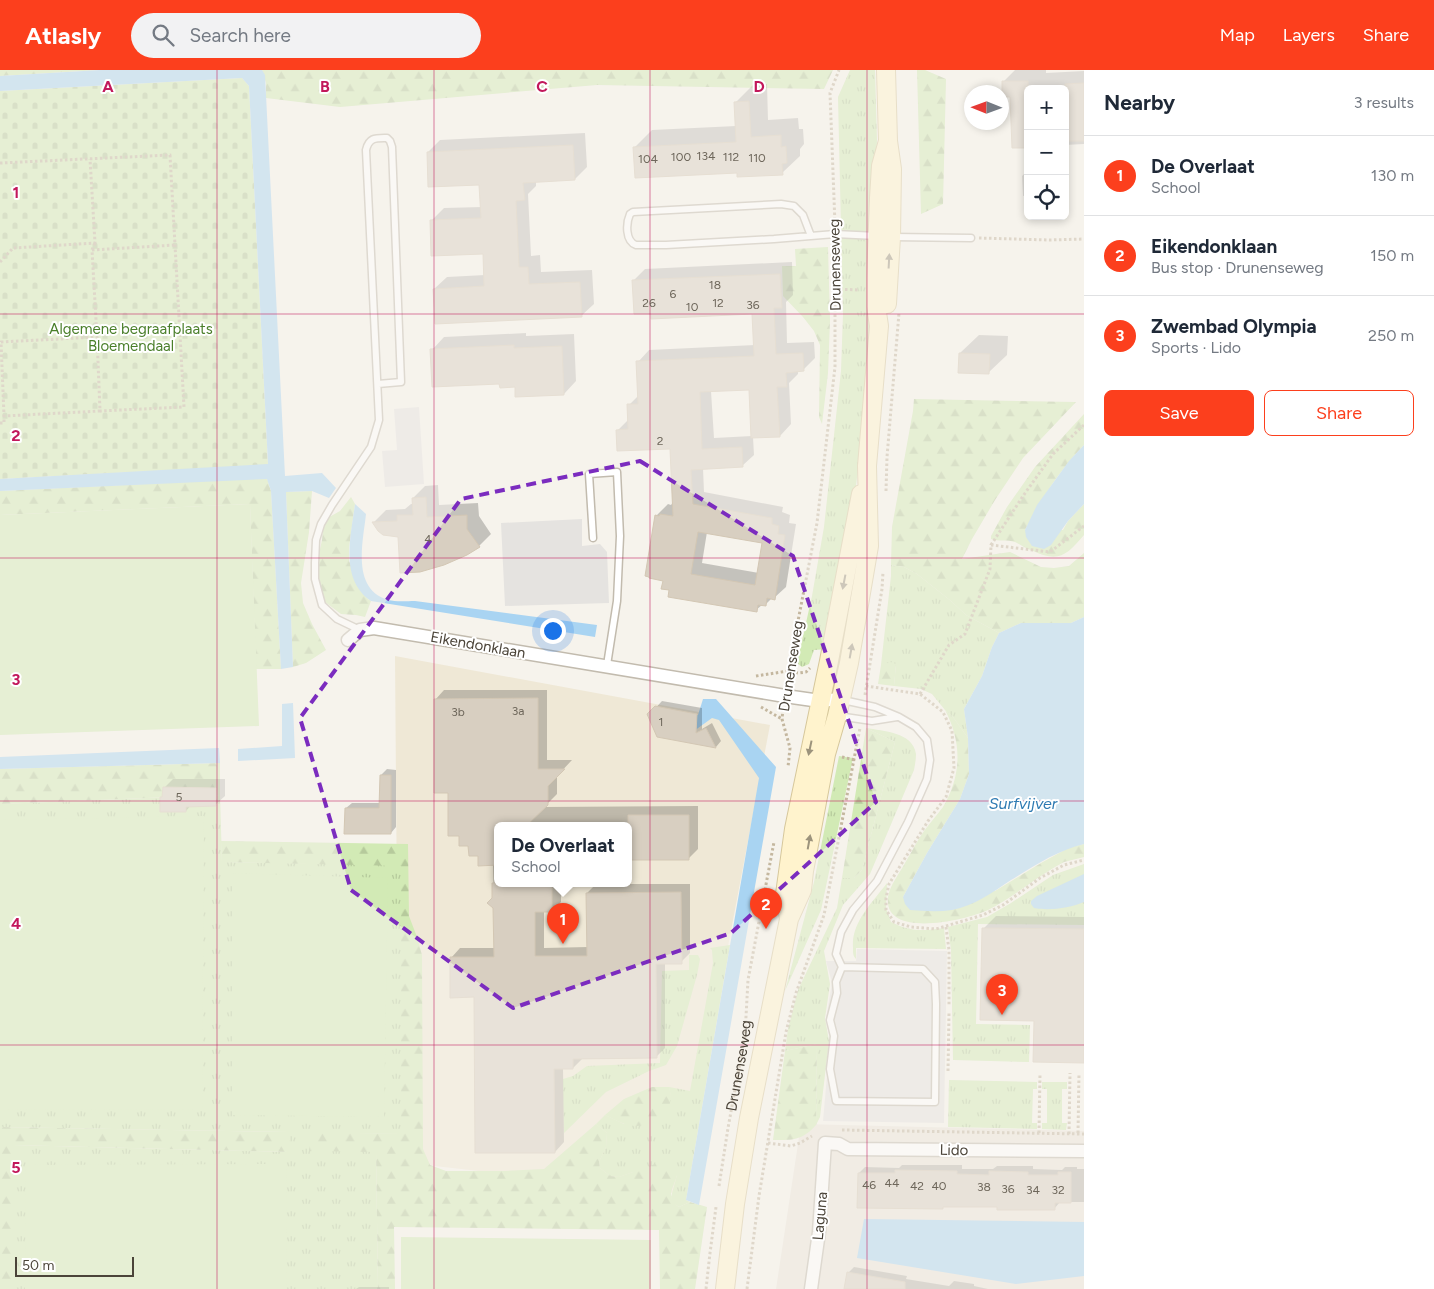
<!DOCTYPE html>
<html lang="en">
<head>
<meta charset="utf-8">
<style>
  :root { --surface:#fff; --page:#f2f2f3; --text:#1f2937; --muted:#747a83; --line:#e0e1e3; --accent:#fc3f1d }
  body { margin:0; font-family:Figtree,sans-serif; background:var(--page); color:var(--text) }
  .controls { position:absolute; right:15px; top:15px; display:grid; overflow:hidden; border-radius:8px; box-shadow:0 2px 8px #0003 }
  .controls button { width:45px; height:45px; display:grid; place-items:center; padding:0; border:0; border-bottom:1px solid var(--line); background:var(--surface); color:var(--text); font:25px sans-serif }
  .compass { position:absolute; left:964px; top:15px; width:45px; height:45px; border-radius:50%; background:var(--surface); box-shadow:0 2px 8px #0003; rotate:271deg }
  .scale { position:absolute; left:15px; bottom:12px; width:119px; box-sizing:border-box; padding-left:5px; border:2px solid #4b4439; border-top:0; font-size:14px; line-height:18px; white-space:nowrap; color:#4b4439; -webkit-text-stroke:4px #fff; paint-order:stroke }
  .you { position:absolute; left:552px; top:560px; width:18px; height:18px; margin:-12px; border:4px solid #fff; border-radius:50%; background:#1a73e8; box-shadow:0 0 0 8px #1a73e833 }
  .badge { display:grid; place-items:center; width:32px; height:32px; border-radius:50%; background:var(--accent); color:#fff; font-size:16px; font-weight:700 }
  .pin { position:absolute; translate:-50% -41px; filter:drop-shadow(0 1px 2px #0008) }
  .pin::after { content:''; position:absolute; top:26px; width:18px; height:15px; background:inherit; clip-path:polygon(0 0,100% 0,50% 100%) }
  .popup { position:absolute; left:494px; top:752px; width:138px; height:65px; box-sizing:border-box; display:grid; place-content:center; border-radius:8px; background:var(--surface); filter:drop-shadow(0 1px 4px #0005); font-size:16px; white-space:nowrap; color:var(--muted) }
  .popup b { font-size:19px; color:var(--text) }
  .popup::after { content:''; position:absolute; left:50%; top:100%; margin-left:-10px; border:10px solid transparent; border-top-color:var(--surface) }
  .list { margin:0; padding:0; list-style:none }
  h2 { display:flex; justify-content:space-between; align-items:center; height:65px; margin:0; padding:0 20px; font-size:21px }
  h2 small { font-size:16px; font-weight:400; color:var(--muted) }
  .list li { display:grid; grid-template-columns:32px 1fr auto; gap:15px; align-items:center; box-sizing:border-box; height:80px; padding:0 20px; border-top:1px solid var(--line) }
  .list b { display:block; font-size:19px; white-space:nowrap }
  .list p { margin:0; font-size:16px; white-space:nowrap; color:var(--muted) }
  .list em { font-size:16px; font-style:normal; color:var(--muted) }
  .actions { display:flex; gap:10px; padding:15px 20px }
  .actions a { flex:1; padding:11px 0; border:1px solid var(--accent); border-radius:8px; text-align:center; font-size:18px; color:var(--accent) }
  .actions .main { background:var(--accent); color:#fff }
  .icon { flex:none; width:28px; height:28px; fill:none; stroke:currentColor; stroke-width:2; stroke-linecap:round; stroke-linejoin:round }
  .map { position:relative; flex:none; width:1084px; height:1219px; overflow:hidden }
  header { display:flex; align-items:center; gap:30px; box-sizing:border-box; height:70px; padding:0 25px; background:var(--accent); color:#fff }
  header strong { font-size:24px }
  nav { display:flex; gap:28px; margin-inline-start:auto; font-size:18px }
  .search { width:350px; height:45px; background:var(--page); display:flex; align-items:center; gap:12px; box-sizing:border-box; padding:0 18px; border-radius:28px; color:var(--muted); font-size:19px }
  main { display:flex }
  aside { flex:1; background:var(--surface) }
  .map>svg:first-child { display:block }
  .residential { fill:#eae5da }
  .education { fill:#efe8d6; fill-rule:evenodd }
  .grass { fill:url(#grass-tufts) }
  .forest { fill:url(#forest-firs) }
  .cemetery { fill:url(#cemetery-stones) }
  .garden { fill:#d2eab5 }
  .parking { fill:#e5e3e0 }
  .water { fill:#a9d4f2 }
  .shadow { fill:#0003; fill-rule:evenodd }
  .building { fill:#d8cfc1; stroke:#d3c7b4; fill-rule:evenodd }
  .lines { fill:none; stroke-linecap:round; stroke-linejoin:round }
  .lane-casing { stroke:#c2bbae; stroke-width:9 }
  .street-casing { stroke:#c2bbae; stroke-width:15 }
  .secondary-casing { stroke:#d6c79b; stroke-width:20 }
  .path { stroke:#c4b79f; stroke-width:3; stroke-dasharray:2.5 2.5; stroke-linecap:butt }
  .lane { stroke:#fff; stroke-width:6 }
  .street { stroke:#fff; stroke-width:12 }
  .secondary { stroke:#fff3cd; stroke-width:18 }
  .oneway { fill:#9c937c }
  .marked { fill:none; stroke:#7b2cbf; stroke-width:4; stroke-dasharray:10 6; stroke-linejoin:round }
  .grid { fill:none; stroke:#c2185b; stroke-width:1; stroke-opacity:0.55 }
  .labels { text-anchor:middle; stroke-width:4; stroke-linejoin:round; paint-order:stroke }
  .number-label { font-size:12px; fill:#6e675b }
  .street-label { font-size:15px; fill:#4b4439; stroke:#fff }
  .park-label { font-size:15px; fill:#4a7f2a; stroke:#fff }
  .water-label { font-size:16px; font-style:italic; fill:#2e7ab2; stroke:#fff }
  .grid-label { font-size:16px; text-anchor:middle; font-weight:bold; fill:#c2185b; stroke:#fff; stroke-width:4; stroke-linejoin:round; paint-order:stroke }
</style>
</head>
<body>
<header>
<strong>Atlasly</strong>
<div class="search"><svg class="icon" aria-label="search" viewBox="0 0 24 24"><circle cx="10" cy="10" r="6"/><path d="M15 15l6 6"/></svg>Search here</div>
<nav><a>Map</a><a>Layers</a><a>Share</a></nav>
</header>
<main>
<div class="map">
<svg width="1084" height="1219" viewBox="0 0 1084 1219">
  <defs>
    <pattern id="grass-tufts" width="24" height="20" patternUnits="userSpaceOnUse" patternTransform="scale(1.25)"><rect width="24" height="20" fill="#d2eab5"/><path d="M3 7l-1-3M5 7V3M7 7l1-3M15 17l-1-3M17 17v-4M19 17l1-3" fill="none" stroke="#b6ca9c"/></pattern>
    <pattern id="forest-firs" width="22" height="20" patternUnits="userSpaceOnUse" patternTransform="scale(1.25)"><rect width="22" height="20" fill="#d2eab5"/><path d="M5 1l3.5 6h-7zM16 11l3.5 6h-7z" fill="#b6ca9c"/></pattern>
    <pattern id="cemetery-stones" width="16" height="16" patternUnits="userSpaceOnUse" patternTransform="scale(1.25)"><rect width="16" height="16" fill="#d2eab5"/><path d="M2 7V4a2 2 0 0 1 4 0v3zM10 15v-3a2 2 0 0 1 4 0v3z" fill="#b6ca9c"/></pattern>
  </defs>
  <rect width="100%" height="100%" fill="#f6f3ec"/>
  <path class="residential" d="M801 1054 1084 1061V1219H776Z"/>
  <path class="education" d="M395 586 770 655 681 1124 399 1092ZM498 755H628V813H498Z"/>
  <path class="grass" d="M850 0H875L877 70 872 178 870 294 856 416 826 579 814 580 809 594 802 597 797 593 812 526 824 457 841 301 843 244 838 27Z
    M891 495 904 497 917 504 951 531 966 545 999 563 992 577 982 606 964 639 968 668 953 647 945 640 932 624 921 619 894 616 896 594 881 595 891 506Z
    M866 658C883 661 913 662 916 684 916 689 915 695 914 700L870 804 843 835 824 881 830 914 825 948 829 971 820 1047 816 1055 817 974 785 981 788 959 798 920 837 838 842 808H854L862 800 895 672Z
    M839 686 853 688 821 840 785 921 814 812Z
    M220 725 222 792 401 795V1064L310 1063V1081H376L378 1219H13V1075L289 1082V1062L0 1057V734Z
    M1084 794V855L978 854 976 954 1030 955 1029 992 953 990 951 880 948 857 987 847 1011 833 1053 805Z
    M887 813 886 838 891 852C910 862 924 861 944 858L946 879 856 878V889C853 886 853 883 853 878 851 852 873 832 887 813Z
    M730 875 686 1130 690 1132 679 1137 672 1132 671 1127 677 1105 633 1102 619 1107 610 1106 600 1098 599 1092 606 1077 607 1063 596 1054 605 1045 624 1054 671 1026 669 1017 690 1021 713 893 712 880 710 878Z
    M689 885H698L700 889 697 905 677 976 666 995 649 1001 606 1022 564 1063 563 1009 573 1006 587 996 660 993 662 901 689 900Z
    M949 1010 1037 1012V1019H1033L1032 1053H1037V1059L948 1057Z
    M1042 1012H1067V1019H1062V1053H1067L1066 1060 1042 1059V1053H1047V1019H1042Z"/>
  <path class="forest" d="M0 0H100L0 6Z
    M262 0H833L824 19 597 15 340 37 266 28V13Z
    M917 0H925L946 9 943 134 921 144Z
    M828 177 830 251 828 303 822 354 819 347 820 275 814 261 803 247 783 226 782 196H796L795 179Z
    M914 329 1076 332 1023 388 995 430 972 469 962 489 1010 482 1041 497 1054 498 1069 496 1084 483V547L1071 553H1021L999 563 966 545 951 531 917 504 904 497 891 495 892 457 913 341Z
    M1084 344V375C1060 400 1041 429 1025 460H1063L1068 451 1084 434V465C1067 485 1059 493 1033 481 1027 479 1021 475 1015 472 1007 469 999 472 991 469V466L1007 437 1035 397Z
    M267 408 271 421 281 599H256L250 434 0 445V421Z
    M312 421 309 462 301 513 303 533 312 554 326 580 306 593 293 597 286 422Z
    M351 427 355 434 349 478V491L368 529 371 531 365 547 356 545 341 544 325 532 320 516 317 493 322 470 324 450 340 441Z
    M891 592 896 594 894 616 878 614 881 595Z
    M945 640 953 647 968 668 969 704 960 729 927 783 903 827 995 821 1041 793 1070 777 1084 774V787L1064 792 1055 797C1032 811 1011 828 988 840 967 850 883 870 888 827 890 815 899 804 905 793 911 783 917 771 924 761 930 753 937 745 943 737 962 705 962 672 945 640Z
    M866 658 895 672 862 800 854 808H842Z
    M220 693V725L0 734V699Z
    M221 771 408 774 409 846 417 867 422 885 423 1079 430 1095 446 1101H505L544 1099 596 1054 607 1063 606 1077 599 1092 600 1098 610 1106 619 1107 661 1092 671 1097 677 1105C673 1120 665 1127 679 1137L690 1132 707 1137 695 1219H660L659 1160 394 1157 395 1219H378L376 1082 309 1081 310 1062 401 1064V796L222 792Z
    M817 974 816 1055C802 1071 792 1070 773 1070L785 981Z
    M652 1017H669L671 1025 668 1043C639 1060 635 1060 605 1045L624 1029Z
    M0 1057 290 1062 289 1082 13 1075V1219H0Z"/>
  <path class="cemetery" d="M242 8 249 16 268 395 0 409V21Z"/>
  <path class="garden" d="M250 434 259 656 0 665V445Z
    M204 746 202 1040 0 1039V750Z
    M232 803 388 808 384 1047 232 1045Z
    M286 1094 287 1219H25L26 1095Z
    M401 1167 651 1170V1219H401Z"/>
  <path class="parking" d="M419 337 424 414 385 417 382 381 397 380 394 339Z
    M582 449V476L600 474 607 482 609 533 505 536 501 453Z
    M857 879 947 881 944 1053 823 1051 830 971 826 949 832 913 826 891H856Z"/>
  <path class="water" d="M100 0H262L265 5 285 406 322 403 336 418 329 428 312 421 286 422 293 597 281 599 271 421 267 409 0 421V409L268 394 249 16 242 8 0 21V6Z
    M1084 375V434L1068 451 1051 475 1044 479 1032 476 1026 467 1025 460 1037 435 1069 391Z
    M355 434 366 444C363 472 351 519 388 530 396 532 407 531 415 531L597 555 595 567 371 531C339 509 351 466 355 434Z
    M1084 547V774C1058 780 1034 796 1011 810 993 822 974 836 952 840 938 842 924 841 910 840L905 834 903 827 927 783 960 729 969 704 968 668 964 639 982 606 992 577 999 563 1021 553H1071Z
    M703 629H716L776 697 699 1135 686 1130 759 708 719 650 712 648 694 661 683 647 698 645Z
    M293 633 295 688 238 691V679L282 676V634Z
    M219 678 220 693 0 699V687Z
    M1084 804V832C1070 838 1049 841 1034 838L1031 834V831L1037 826Z
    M864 1149 1084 1152V1206L1016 1214 857 1188Z"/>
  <path class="shadow" d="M1015 0H1046V3L1084 1V74L1065 75V19H1028L1011 25 1003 12Z
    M767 14 768 50 798 48 799 59H803L804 74 800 79V86L782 103 738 102 634 78 652 60 736 56 735 33 753 15Z
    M585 63 587 97 575 109 536 111V116L528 124 531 186 540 185 541 202 592 200 594 234 581 246 434 219 447 207 485 205 484 182 431 151 444 138 482 137 481 114 428 82 440 70Z
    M1028 100V125L1023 126 1022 106Z
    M792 192 793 225 786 232 787 273 814 272 815 288 803 300 798 301V304L789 313 791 354 780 366 753 367 754 385 742 396 703 398 704 422 783 437 782 442 790 445 789 453 796 454 786 517 774 528H772L765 535H762L756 540 671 519 664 510 656 446 668 434 671 435 673 432 671 378 617 361 629 349V335L639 325 638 292 649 280 755 275 753 243 652 242 634 210 645 199ZM750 319 752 366 714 368 711 321ZM707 462 764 472 759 503 702 493Z
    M526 263V266L574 264 576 311 564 324 516 316 432 280 444 267Z
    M979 265 1008 266 1007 285 988 303 960 283Z
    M438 415 439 435 478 433 479 446 491 464 479 476 399 466 374 452 386 440 405 439 411 434H414L413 428 425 416Z
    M444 620H547V690H572L557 706V724L544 737 698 736V779L689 788 628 789V755H498V813H561V832L552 841H544V878L588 877 587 823 596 814H690V883L681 892H665V978L656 987 582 989 573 998H563L564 1072 555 1082 475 926 451 888 460 878H495L494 838 493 794 480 785 460 765 450 722 435 630Z
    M662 631 702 638V659L712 653 721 671 716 677 658 666 649 645Z
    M387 699 396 700V757L391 763 346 738 352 733H381V705Z
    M173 709H225V726L215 735H191L186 741 164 726V718Z
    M996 846 1084 847V992L1035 950 983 859Z
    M902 1095H962V1099H993L997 1096H1033V1099L1062 1100 1065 1097H1077V1099H1084V1132H1060L1054 1139 998 1136 859 1103 865 1097 899 1098Z
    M854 1197 907 1206 906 1209 949 1216 954 1211 974 1214V1216L988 1219H845L848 1203Z
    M359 1217H389V1219H356Z"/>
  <path class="building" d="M1002 11H1028V78H1012L1010 27H1002Z
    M1084 13V71H1065V14Z
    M749 31 751 67 781 65V77L786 76 787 93 782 94 783 105 737 107V103L635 108 633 77 736 72 734 32Z
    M573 75 575 110 523 113 525 130 516 131 519 197H528L529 214 580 212 582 247 435 254 433 219 484 216 483 184 431 186 430 150 481 148 479 115 428 117 427 82Z
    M780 204 782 238H774L776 284 803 283 804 301 786 303 787 317H777L780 367 751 368 749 320 700 322 702 379 742 377 743 397 691 400 693 434 772 448V454L779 456 778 464 785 465 775 530 767 528 766 536 758 535 757 542 668 527 669 520 661 519 663 511 649 508V507L645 506 655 445 659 446 660 444 673 446 670 379 617 381 616 360 628 359 627 334H638L636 291 754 286 752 244 651 249V244H634L632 210ZM698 462 762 473 755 515 691 504Z
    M514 275V278L562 276 564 325 515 327V317L500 318 499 314 432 317 430 279Z
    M959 283 990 284 989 304 958 303Z
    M426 427 427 447 467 445V459L480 477 467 485 444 495 420 502 400 503 398 467 383 465 378 461 372 452 397 451V445H413L412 428Z
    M538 628V699H565L548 716V735L527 755H498V795L478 796V786H469L468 776H459V766H448V723H434V629Z
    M655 636 697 644 696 663 706 658 716 678 657 667 647 644Z
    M380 705H391V764H344L345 738H379Z
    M163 717 216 718V736L186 737V742H160V727H162Z
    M628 745H689V790H628Z
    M492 813H552V842H535V886H587L586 823 681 822 682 894H656L657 988 573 989V999H554L555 1083H475L474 927 450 928V887H494L493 838 487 833 492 828Z
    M982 858 1084 859V993L1033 992 1034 951 980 950Z
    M895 1100 957 1101V1104L989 1105V1101L1028 1102V1105H1058V1102H1071V1133H1055V1140H997V1137H943V1139L857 1138 858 1103H895Z
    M847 1202 905 1212V1219H844Z"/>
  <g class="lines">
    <defs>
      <path id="lane" d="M811 166 803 145 794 136 781 134 633 142 630 144C626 153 625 171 636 175H666L774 169 835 164 877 166
        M892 167 971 168
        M593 468 589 404 617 402 620 466 617 531 607 595
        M360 560 337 549 322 535 315 509V493L316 470 321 454 332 435 371 377 379 350 366 80C369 67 376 68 387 68L390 71 392 77 401 312 378 314
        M838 646 872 651 897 647
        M842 897 923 899 935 912 936 934 935 1032 836 1031 830 999 834 966 830 950 837 923 836 912 842 897 836 884 841 862 853 840 877 811 908 752 927 709 930 690 927 670 916 657 899 647 875 637 843 630"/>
      <path id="street" d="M348 570 360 560 374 558 785 626 820 631 840 629
        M811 1219 819 1162 825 1073 839 1074 848 1079 1084 1081"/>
      <path id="secondary" d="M886 0 888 71 892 99 891 167 887 234
        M789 849 785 824 794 759 829 591 861 424
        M725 1219 735 1134 749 1048 789 849 802 820 804 801 826 684 837 646 849 593 869 476 867 396 879 256 876 236V208L879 128 881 96 888 71"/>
    </defs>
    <use href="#lane" class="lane-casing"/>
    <use href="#street" class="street-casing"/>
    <use href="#secondary" class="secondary-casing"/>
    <g class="path">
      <path d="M0 93 170 85 184 337 100 341"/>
      <path d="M835 155 830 23 839 0"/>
      <path d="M979 168 1049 170 1084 169"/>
      <path d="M95 173 92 180 97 267"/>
      <path d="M92 180 175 175"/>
      <path d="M0 192 13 178 95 173 90 89"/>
      <path d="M835 219 860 220"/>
      <path d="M0 353H4V346L1 272 97 267 100 341 4 346"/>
      <path d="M886 421 887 387 899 243"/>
      <path d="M991 475 1023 426 1053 384 1084 355"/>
      <path d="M756 606 788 601 798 603 806 602 810 598"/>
      <path d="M786 613 817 453 835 297V174"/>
      <path d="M866 616 920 624 943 642 952 661 954 698 946 727 928 751 889 814 886 828V840L894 852 911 857 936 859 983 845 1003 835 1040 808 1064 795 1084 790"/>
      <path d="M920 624 949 575 965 564 990 499 991 475 1050 482 1084 456"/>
      <path d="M865 625 882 519 883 502"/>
      <path d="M761 637 782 649"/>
      <path d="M783 639 782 649 790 678 788 697"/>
      <path d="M842 687 855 690"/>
      <path d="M946 857 949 880V936"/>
      <path d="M948 1001 949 942"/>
      <path d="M842 1060 1084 1064"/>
      <path d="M1039 1063 1040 1003"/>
      <path d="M1078 1063 1079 1003"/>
      <path d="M1069 1064 1070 1003"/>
      <path d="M768 1073 791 1076 800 1073 812 1066"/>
      <path id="s1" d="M719 1116 728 1058 745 965 748 910 774 772"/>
      <path d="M706 1219 710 1183 716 1137"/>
      <path d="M747 1219 759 1126 786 962 796 923 824 845 860 658"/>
    </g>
    <use href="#lane" class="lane"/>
    <use href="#street" class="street"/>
    <use href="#secondary" class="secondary"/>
  </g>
  <defs><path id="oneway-solid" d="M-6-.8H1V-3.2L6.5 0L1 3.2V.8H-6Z" transform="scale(1.25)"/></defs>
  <g class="oneway">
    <use href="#oneway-solid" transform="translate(889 191) rotate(-87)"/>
    <use href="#oneway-solid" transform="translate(844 512) rotate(101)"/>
    <use href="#oneway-solid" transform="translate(851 581) rotate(-80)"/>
    <use href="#oneway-solid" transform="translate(810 678) rotate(102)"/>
    <use href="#oneway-solid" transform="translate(809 772) rotate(-80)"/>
  </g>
  <path d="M0 0H1084V1219H0ZM640 391 793 486 876 732 731 863 513 938 351 820 300 648 461 429Z" fill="#f6f3ec" fill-opacity=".55" fill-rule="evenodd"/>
  <path class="marked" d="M640 391 793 486 876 732 731 863 513 938 351 820 300 648 461 429Z"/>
  <path class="grid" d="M217 0V1219M434 0V1219M650 0V1219M867 0V1219M0 244H1084M0 488H1084M0 731H1084M0 975H1084"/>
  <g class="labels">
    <g class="number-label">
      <text x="706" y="90">134</text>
      <text x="681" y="91">100</text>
      <text x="731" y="91">112</text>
      <text x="757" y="92">110</text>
      <text x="648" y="93">104</text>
      <text x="715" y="219">18</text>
      <text x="673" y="228">6</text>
      <text x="649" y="237">26</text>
      <text x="718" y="237">12</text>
      <text x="753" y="239">36</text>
      <text x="692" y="241">10</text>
      <text x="660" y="375">2</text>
      <text x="428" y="473">4</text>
      <text x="518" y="645">3a</text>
      <text x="458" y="646">3b</text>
      <text x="661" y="656">1</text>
      <text x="179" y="731">5</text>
      <text x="892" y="1117">44</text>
      <text x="869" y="1119">46</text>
      <text x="917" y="1120">42</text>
      <text x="939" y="1120">40</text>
      <text x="984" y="1121">38</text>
      <text x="1008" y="1123">36</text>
      <text x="1033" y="1124">34</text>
      <text x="1058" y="1124">32</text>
    </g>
    <g class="street-label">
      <text transform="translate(835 195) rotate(-91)" y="5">Drunenseweg</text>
      <text transform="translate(478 575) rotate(10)" y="5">Eikendonklaan</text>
      <text transform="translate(791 596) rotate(-81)" y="5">Drunenseweg</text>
      <text dy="5" stroke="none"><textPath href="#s1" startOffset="122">Drunenseweg</textPath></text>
      <text transform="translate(954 1080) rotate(1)" y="5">Lido</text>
      <text transform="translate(820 1146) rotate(-85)" y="5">Laguna</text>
    </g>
    <g class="park-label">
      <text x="131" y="264">Algemene begraafplaats<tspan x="131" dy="17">Bloemendaal</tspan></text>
    </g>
    <g class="water-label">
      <text x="1023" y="739">Surfvijver</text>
    </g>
  </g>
  <g class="grid-label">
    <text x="108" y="22">A</text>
    <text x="325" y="22">B</text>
    <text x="542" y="22">C</text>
    <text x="759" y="22">D</text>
    <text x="16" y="128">1</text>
    <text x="16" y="371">2</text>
    <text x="16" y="615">3</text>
    <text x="16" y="859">4</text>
    <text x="16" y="1103">5</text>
  </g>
</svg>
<div class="controls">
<button>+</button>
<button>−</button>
<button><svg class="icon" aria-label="locate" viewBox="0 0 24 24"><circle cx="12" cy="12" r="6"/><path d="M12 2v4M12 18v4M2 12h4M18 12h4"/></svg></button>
</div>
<svg class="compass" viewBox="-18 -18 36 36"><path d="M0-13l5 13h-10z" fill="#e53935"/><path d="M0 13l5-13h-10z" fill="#747a83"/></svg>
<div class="scale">50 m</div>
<div class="you"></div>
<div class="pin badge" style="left:563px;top:874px">1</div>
<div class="popup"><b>De Overlaat</b>School</div>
<div class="pin badge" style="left:766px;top:859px">2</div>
<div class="pin badge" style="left:1002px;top:945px">3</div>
</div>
<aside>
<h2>Nearby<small>3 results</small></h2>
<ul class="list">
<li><span class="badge">1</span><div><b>De Overlaat</b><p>School</p></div><em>130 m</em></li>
<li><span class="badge">2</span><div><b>Eikendonklaan</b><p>Bus stop · Drunenseweg</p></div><em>150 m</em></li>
<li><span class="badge">3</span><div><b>Zwembad Olympia</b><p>Sports · Lido</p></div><em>250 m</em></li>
</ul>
<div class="actions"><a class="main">Save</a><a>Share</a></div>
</aside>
</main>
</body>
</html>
